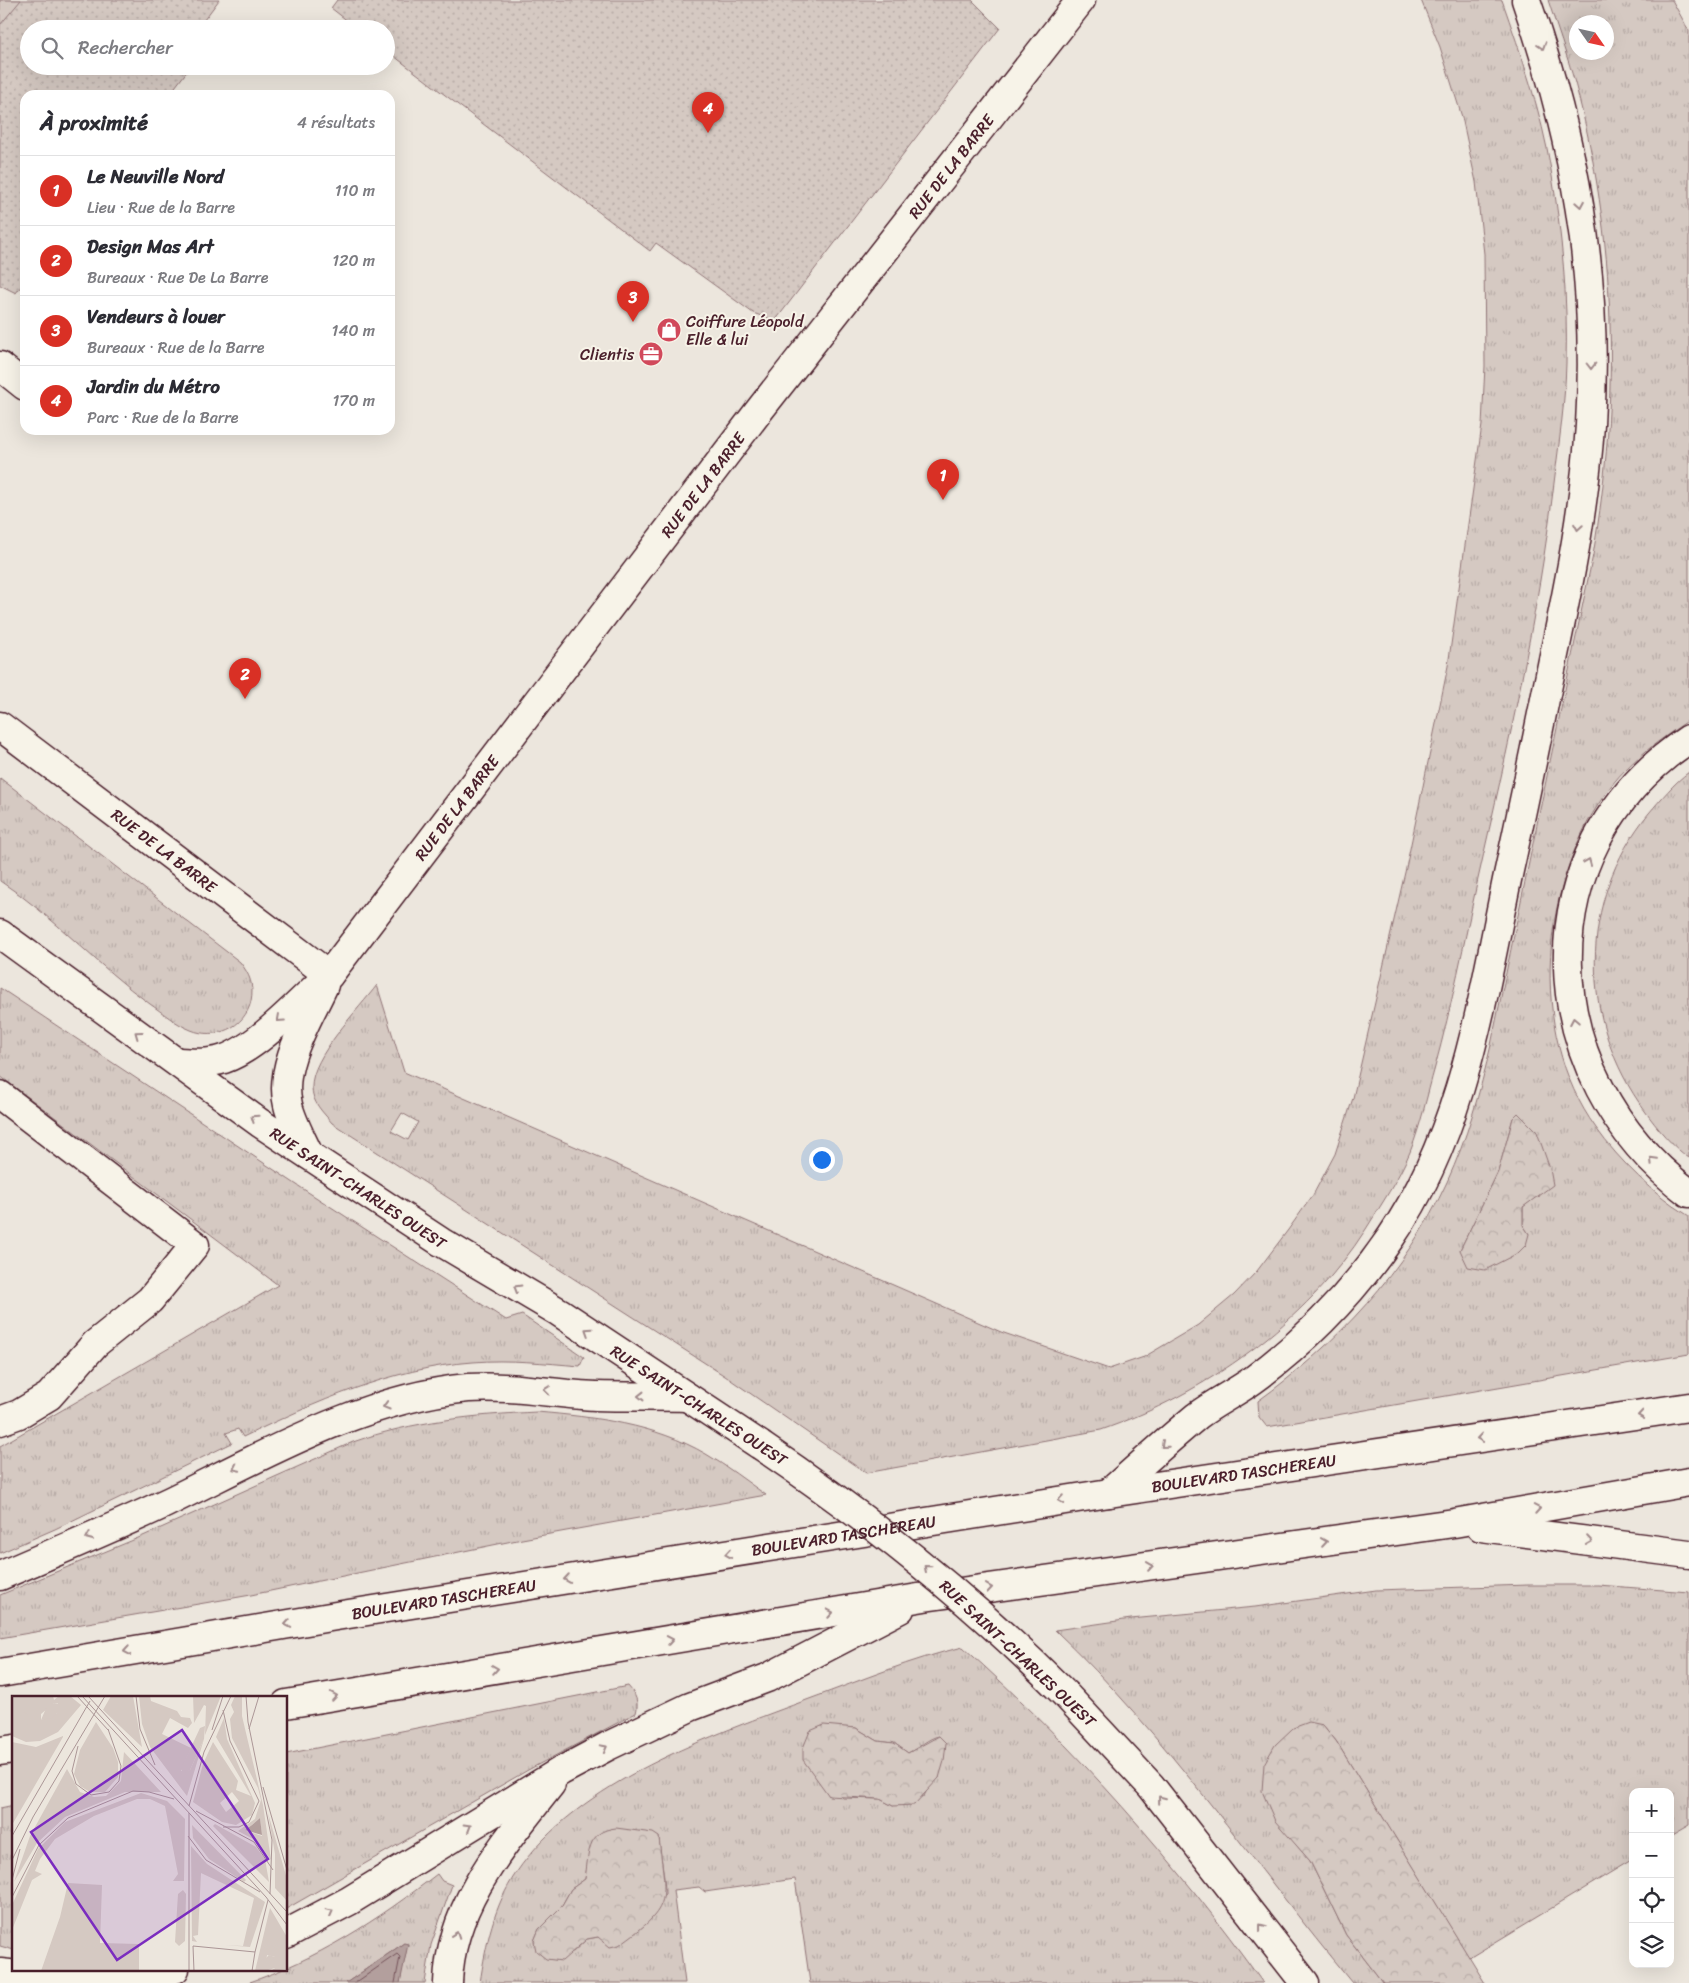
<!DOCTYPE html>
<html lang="fr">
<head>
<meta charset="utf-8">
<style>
  :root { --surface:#fff; --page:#f2f2f3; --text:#2b2b33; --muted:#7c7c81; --line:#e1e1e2; --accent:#d93025 }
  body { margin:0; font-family:Sriracha,sans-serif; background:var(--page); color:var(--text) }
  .controls { position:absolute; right:15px; bottom:15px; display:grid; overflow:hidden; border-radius:10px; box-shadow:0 5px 20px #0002 }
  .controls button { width:45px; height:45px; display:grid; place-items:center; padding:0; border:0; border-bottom:1px solid var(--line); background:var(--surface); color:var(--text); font:25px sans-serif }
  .compass { position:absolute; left:1569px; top:15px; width:45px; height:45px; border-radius:50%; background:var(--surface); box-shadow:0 5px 20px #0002; rotate:124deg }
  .you { position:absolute; left:821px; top:1159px; width:18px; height:18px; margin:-12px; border:4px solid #fff; border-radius:50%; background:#1a73e8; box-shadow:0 0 0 8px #1a73e833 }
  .badge { display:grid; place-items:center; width:32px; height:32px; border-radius:50%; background:var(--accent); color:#fff; font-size:16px; font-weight:700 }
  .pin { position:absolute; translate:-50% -41px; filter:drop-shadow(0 1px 2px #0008) }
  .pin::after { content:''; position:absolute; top:26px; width:18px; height:15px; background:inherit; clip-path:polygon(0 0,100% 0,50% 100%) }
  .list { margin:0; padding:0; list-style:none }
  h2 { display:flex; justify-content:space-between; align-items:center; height:65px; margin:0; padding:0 20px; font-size:21px }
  h2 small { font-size:16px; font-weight:400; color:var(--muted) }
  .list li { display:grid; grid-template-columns:32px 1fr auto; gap:15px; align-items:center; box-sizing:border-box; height:70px; padding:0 20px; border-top:1px solid var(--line) }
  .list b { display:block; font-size:19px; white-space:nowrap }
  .list p { margin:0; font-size:16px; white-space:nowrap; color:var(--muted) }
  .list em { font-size:16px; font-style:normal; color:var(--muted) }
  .icon { flex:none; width:28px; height:28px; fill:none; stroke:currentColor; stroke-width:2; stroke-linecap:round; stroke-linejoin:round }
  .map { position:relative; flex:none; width:1689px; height:1983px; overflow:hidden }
  .search { position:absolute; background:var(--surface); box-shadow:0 5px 20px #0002; left:20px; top:20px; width:375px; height:55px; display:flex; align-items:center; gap:12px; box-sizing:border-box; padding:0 18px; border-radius:28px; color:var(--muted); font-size:19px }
  .panel { position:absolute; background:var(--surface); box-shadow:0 5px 20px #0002; left:20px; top:90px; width:375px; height:345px; border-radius:15px }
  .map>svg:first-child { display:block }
  .grass { fill:url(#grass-tufts); stroke:#907476; fill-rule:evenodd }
  .forest { fill:url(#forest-crowns); stroke:#907476 }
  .park { fill:url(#park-dots); stroke:#907476 }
  .pitch { fill:#d5c9c2; stroke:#907476 }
  .water { fill:#b39f9d; stroke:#896c6f }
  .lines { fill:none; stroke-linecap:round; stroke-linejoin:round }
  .shore { stroke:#745259; stroke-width:1 }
  .minor-casing { stroke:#4a1f2b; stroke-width:31 }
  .highway-casing { stroke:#4a1f2b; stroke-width:31 }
  .minor { stroke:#f7f3e8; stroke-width:28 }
  .highway { stroke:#f7f3e8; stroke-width:28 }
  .minor-bridge-casing { stroke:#4a1f2b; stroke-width:31; stroke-linecap:butt }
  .minor-bridge { stroke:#f7f3e8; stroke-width:28 }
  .oneway { stroke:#a0898a }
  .labels { text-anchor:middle; stroke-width:4; stroke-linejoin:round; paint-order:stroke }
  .street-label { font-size:16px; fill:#4a1f2b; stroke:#f7f3e8 }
  .poi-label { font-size:16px; fill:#4a1f2b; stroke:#f7f3e8; text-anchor:start }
  .inset-road { fill:none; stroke:#ab9696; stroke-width:1 }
  .view { fill:#7b2cbf; fill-opacity:0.15; stroke:#7b2cbf; stroke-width:2.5 }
  .inset-edge { fill:none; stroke:#4a1f2b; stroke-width:2.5 }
</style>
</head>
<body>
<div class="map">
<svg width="1689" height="1983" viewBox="0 0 1689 1983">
  <defs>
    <pattern id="grass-tufts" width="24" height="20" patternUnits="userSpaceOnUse" patternTransform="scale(1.25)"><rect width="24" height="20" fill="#d5c9c2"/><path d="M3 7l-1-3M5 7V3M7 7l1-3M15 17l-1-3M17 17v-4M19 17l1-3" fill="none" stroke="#b8aca7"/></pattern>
    <pattern id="forest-crowns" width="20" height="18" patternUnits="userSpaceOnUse" patternTransform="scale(1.25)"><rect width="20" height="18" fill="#d5c9c2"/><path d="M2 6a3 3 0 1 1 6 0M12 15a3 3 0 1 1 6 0" fill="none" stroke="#b8aca7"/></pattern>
    <pattern id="park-dots" width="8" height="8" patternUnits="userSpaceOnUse" patternTransform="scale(1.25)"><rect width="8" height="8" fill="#d5c9c2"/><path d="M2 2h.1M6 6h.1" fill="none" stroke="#b8aca7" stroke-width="1.8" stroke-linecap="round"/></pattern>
  </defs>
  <rect width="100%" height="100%" fill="#ece6dd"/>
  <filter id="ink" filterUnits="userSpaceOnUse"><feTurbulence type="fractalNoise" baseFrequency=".02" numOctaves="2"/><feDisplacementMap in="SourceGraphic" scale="10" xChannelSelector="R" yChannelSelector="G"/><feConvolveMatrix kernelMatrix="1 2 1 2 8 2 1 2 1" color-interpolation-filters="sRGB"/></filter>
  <g filter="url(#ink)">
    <path class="grass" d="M1421 0H1502C1521 54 1542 114 1551 170 1562 233 1568 299 1566 363 1565 403 1559 443 1554 483 1538 617 1508 747 1478 879 1464 942 1452 1005 1435 1067 1427 1095 1421 1125 1410 1152 1399 1178 1381 1205 1366 1229 1307 1322 1204 1395 1101 1430L866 1473 725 1376 332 1123C323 1112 312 1103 312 1087 311 1057 359 1009 377 985L404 1072 1001 1332 1109 1369 1144 1357 1198 1325 1234 1295 1257 1271 1288 1230 1313 1195 1335 1154 1353 1098 1406 868 1448 666 1482 425 1485 366 1484 254 1476 182 1462 117 1440 47ZM402 1113 418 1122 408 1140 391 1131Z
      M1548 0H1672L1689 31V720C1661 739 1632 759 1611 786 1540 879 1526 1031 1596 1128 1620 1162 1654 1194 1689 1216V1354L1267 1427 1259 1417 1258 1401C1337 1344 1406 1271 1447 1182 1467 1139 1480 1092 1491 1045L1593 555C1620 398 1617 237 1575 83 1567 55 1557 28 1548 0ZM1576 22H1606V52H1576ZM1513 1118 1540 1196 1534 1198 1523 1207V1225L1529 1234 1460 1250 1498 1172Z
      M1689 772V1158C1672 1146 1657 1128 1645 1111 1579 1021 1577 901 1649 813 1661 799 1674 783 1689 772Z
      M0 778 240 962C250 975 254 985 251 1001 245 1028 215 1040 191 1030 176 1024 163 1013 150 1004 97 966 54 916 0 881Z
      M0 988 297 1185 506 1320 522 1315 584 1357 580 1366C545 1363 509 1359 473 1362 391 1368 316 1402 243 1437L238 1429 226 1433 232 1443 55 1529 0 1553V1446L278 1285 0 1076Z
      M537 1412C594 1417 655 1424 706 1454 727 1466 746 1481 766 1495L522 1539 251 1595 0 1638V1595L143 1536 353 1442C413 1421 474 1415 537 1412Z
      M1528 1585H1598L1689 1592V1825L1670 1836V1792H1633V1859L1469 1958 1336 1741 1323 1725 1298 1847 1310 1861 1346 1935 1383 1983H1352C1254 1865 1167 1736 1055 1630L1131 1619 1255 1607 1376 1590Z
      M963 1647C1075 1747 1176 1861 1263 1983H810L795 1879 705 1892 699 1887 673 1890 685 1983H480C486 1943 494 1906 516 1873 579 1780 711 1736 812 1698 862 1680 911 1659 963 1647ZM824 1726 856 1728 878 1741 894 1743 908 1753C919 1748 928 1738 939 1736V1778L929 1786 924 1796 893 1806 880 1799 843 1798 819 1782 817 1776ZM659 1837C660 1857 665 1875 665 1894L598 1937 587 1939 573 1952 534 1941 539 1929 561 1907 571 1889 585 1879 588 1860Z
      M628 1686C636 1695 639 1702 636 1713L528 1770 286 1909V1754Z
      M14 1805V1950L0 1946V1808Z
      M437 1874 442 1881 452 1885 431 1945 425 1983H400L404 1943 346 1983H247C316 1960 378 1920 437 1874Z"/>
    <path class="forest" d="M1518 1113 1537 1132 1550 1169 1553 1185 1523 1207V1225L1529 1234 1526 1245 1518 1253 1485 1270 1468 1267 1460 1250 1498 1172 1513 1118Z
      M1309 1722 1323 1725 1336 1741 1485 1983H1383L1346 1935 1310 1861 1275 1821 1262 1791 1264 1764 1275 1745 1293 1728Z
      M824 1725 856 1728 878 1741 894 1743 908 1753 939 1736 946 1743 944 1761 939 1778 914 1805 893 1806 880 1799 829 1796 803 1760V1748L810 1731Z
      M616 1828 653 1833 659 1837C665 1900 676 1905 619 1945L610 1947 598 1937 587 1939 562 1961 546 1959 536 1951 534 1941 539 1929 561 1907 571 1889 585 1879C589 1854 586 1831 616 1828Z"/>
    <path class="park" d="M0 0H219L201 24 208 29H29V66H191L169 95H25V281L16 293 0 285Z
      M337 0H972L1000 28 775 321 753 313 656 243 650 251 386 50V29H358L331 8Z"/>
    <path class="pitch" d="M0 0H21L0 25Z"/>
    <path class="water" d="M404 1943 408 1944 400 1983H346Z"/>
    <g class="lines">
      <path class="shore" d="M355 1983 397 1954 400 1957 395 1983"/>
      <defs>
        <g id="minor">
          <path d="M0 366 25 386"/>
          <path id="s1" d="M0 726 329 975"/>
          <path id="s2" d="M0 934 260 1123 441 1242 559 1312 760 1445"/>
          <path id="s3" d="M178 1062C193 1063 209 1064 224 1059 259 1047 301 1000 329 975L758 412 1081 0"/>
          <path d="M0 1095 195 1245 150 1300 95 1344 49 1396 19 1414 0 1421"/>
          <path d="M309 1155C302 1139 292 1122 288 1105 278 1066 308 1020 324 985"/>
          <path d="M1066 1695 1151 1786 1305 1983"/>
        </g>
        <g id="highway">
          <path d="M1689 739C1521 850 1534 1077 1689 1193"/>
          <path d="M1109 1493C1138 1467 1167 1441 1197 1416 1214 1403 1235 1393 1253 1380 1307 1340 1353 1293 1391 1237 1464 1131 1482 999 1508 875 1524 802 1539 729 1554 655 1570 579 1585 503 1590 425 1599 275 1575 141 1526 0"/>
          <path d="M1481 1527 1689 1554"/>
          <path d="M0 1576C55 1552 111 1529 166 1503 261 1457 361 1398 468 1388 512 1385 553 1394 596 1396 627 1397 657 1396 687 1397"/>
          <path id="s4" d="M0 1673 336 1616 1109 1493 1689 1407"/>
          <path d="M286 1704 924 1597 1454 1523 1689 1482"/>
          <path d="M0 1751 14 1749"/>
          <path d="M286 1934 349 1901 561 1771 608 1746 690 1707 767 1678 900 1609"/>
          <path d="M0 1973C57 1980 118 1983 175 1969"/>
          <path d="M448 1983C450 1904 505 1843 551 1784"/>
        </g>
      </defs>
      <use href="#minor" class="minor-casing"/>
      <use href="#highway" class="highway-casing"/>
      <use href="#minor" class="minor"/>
      <use href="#highway" class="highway"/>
      <defs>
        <path id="minor-bridge" d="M760 1445C870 1519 972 1601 1066 1695"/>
      </defs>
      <use href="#minor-bridge" class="minor-bridge-casing"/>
      <use href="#minor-bridge" class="minor-bridge"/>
    </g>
    <defs><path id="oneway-chevron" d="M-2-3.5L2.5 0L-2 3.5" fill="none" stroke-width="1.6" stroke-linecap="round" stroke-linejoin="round" transform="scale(1.25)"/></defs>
    <g class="oneway">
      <use href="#oneway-chevron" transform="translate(1542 46) rotate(72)"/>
      <use href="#oneway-chevron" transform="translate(1580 204) rotate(80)"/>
      <use href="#oneway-chevron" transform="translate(1591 366) rotate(90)"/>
      <use href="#oneway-chevron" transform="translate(1578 527) rotate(99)"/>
      <use href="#oneway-chevron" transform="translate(1588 862) rotate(-67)"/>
      <use href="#oneway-chevron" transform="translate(280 1019) rotate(138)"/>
      <use href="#oneway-chevron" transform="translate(1574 1021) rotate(-101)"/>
      <use href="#oneway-chevron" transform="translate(138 1034) rotate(-144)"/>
      <use href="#oneway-chevron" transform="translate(254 1118) rotate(-145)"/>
      <use href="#oneway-chevron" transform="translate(1653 1160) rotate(-134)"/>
      <use href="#oneway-chevron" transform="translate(517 1288) rotate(-149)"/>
      <use href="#oneway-chevron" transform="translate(588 1331) rotate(-147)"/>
      <use href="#oneway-chevron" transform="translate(547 1390) rotate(-174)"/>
      <use href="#oneway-chevron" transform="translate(641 1396) rotate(-180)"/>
      <use href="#oneway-chevron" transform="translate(386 1406) rotate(164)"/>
      <use href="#oneway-chevron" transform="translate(1641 1415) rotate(172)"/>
      <use href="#oneway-chevron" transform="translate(1480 1438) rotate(172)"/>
      <use href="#oneway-chevron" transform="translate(1164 1445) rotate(139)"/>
      <use href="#oneway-chevron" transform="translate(236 1468) rotate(154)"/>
      <use href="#oneway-chevron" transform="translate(1061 1500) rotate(171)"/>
      <use href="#oneway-chevron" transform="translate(1537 1509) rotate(-10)"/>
      <use href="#oneway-chevron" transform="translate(89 1537) rotate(157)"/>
      <use href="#oneway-chevron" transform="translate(1589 1541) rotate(8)"/>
      <use href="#oneway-chevron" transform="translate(1324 1542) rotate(-8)"/>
      <use href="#oneway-chevron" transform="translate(728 1554) rotate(171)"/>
      <use href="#oneway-chevron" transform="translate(1150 1566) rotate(-8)"/>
      <use href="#oneway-chevron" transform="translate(927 1568) rotate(-140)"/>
      <use href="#oneway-chevron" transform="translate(567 1579) rotate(171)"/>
      <use href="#oneway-chevron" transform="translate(989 1588) rotate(-8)"/>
      <use href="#oneway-chevron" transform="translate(830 1613) rotate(-10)"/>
      <use href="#oneway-chevron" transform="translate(288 1624) rotate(170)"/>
      <use href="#oneway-chevron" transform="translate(670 1640) rotate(-10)"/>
      <use href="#oneway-chevron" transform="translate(127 1651) rotate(170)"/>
      <use href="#oneway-chevron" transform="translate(495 1669) rotate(-9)"/>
      <use href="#oneway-chevron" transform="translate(334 1696) rotate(-9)"/>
      <use href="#oneway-chevron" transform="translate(604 1748) rotate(-28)"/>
      <use href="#oneway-chevron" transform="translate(1161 1799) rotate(-129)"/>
      <use href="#oneway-chevron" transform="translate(468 1827) rotate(-31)"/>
      <use href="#oneway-chevron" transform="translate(330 1912) rotate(-29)"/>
      <use href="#oneway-chevron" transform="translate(1262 1927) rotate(-128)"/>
      <use href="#oneway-chevron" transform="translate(456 1935) rotate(-70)"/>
    </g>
  </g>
  <defs>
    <symbol id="shop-disc" viewBox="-11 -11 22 22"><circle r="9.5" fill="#d1495b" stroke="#f7f3e8"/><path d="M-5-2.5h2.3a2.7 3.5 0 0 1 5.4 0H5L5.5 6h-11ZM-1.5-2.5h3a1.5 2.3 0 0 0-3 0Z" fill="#fff"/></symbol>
    <symbol id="office-disc" viewBox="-11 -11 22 22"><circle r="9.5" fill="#d1495b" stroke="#f7f3e8"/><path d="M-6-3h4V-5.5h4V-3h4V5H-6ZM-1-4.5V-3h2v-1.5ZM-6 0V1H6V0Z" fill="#fff"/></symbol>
  </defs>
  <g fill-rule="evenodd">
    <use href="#shop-disc" x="655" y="316" width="28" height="28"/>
    <use href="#office-disc" x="637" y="340" width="28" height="28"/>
  </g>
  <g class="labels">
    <g class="street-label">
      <text dy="6" stroke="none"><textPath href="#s3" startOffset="1202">RUE DE LA BARRE</textPath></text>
      <text dy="6" stroke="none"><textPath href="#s3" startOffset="798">RUE DE LA BARRE</textPath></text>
      <text dy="6" stroke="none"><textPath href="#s3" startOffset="392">RUE DE LA BARRE</textPath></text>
      <text dy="6" stroke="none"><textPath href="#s1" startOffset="206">RUE DE LA BARRE</textPath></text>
      <text dy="6" stroke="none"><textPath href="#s2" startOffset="439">RUE SAINT-CHARLES OUEST</textPath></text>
      <text transform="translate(699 1405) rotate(33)" y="6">RUE SAINT-CHARLES OUEST</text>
      <text dy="6" stroke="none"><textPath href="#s4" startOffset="1260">BOULEVARD TASCHEREAU</textPath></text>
      <text dy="6" stroke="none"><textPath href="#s4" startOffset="855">BOULEVARD TASCHEREAU</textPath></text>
      <text dy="6" stroke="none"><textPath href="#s4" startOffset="450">BOULEVARD TASCHEREAU</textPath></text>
      <text transform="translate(1018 1653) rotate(43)" y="6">RUE SAINT-CHARLES OUEST</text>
    </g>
    <g class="poi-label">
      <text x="686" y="327">Coiffure Léopold<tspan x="686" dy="18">Elle &amp; lui</tspan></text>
      <text x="634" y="360" text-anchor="end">Clientis</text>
    </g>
  </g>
  <g transform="translate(12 1696)">
    <rect width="275" height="275" fill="#ece6dd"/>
    <path d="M0 0H41L42 4 47 0H58L69 9 46 36 28 45 14 46 0 40ZM42 7H46L45 17 29 24V18ZM99 0H121L130 51 91 14ZM127 0H138L139 5 165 15 169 21 178 22 180 27 176 32 158 22 150 38 179 52 169 75 178 74 192 43 175 100 138 51 130 28ZM181 0H209L193 39 194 10 192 9 182 27ZM223 0H230V20L251 109 259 164 245 145 226 135 243 123 249 104 246 92 220 42 218 23 222 16 219 9ZM248 122 250 140 233 134 240 129ZM212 22 215 43 243 107 240 119 224 129 210 126 181 106 191 68 201 46 226 85 224 94 239 100 204 41ZM220 96 227 105 214 116 208 107ZM84 26 101 52 106 66V81L93 96H78L68 90 62 78 68 54ZM51 40V41L0 129V46L24 51ZM112 56 149 96H113L53 121 25 147 2 186 18 140 55 73 68 96 82 101 94 100 109 85ZM129 97 155 105 173 123 172 185H161L166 178 153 110 138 103H125L82 120 43 143 28 163 23 175 30 178 20 184 0 234V209L26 153 53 126ZM256 117 275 183V205L263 192V158ZM203 128 244 151 253 163 257 186 201 130ZM180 129 234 184 232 186 197 163 181 142ZM179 150 195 168 253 206 238 251 213 249 231 250 242 202 189 177 186 239 181 240 185 246 180 245ZM171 194 174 198 173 245 167 250 163 246 166 198ZM258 212 275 241V273L259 275 263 272V261L255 259 253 275H243Z" fill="#d5c9c2" fill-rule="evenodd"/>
    <path d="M42 7 49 8 47 15 40 22 29 24 35 10ZM5 13 10 21 11 16 16 18 15 29H6ZM193 30 192 43 178 74 171 77 169 73 188 32ZM257 259 263 261V272L253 275V263Z" fill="#d5c9c2"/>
    <path d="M56 187 90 189 88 247 127 248V275H29L48 221Z" fill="#d5c9c2"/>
    <path d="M105 263 114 266 113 273H96V265Z" fill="#d5c9c2"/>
    <path d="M248 122 250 139 233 134 240 129Z" fill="#b39f9d"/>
    <path class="inset-road" d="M65 0 97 35M70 0 254 201 275 229M76 0 275 216M124 0 128 33 143 69M234 0 236 26 260 144 258 198M211 14 218 45 247 105 237 126 227 131H211M237 33 247 0M200 34 211 0M66 50 60 75 64 88 79 99 97 96 107 85 109 70 96 33M251 91 275 174M177 110 192 56 219 0M184 115 242 146 261 174M177 117V275M0 140 78 5M176 140 194 164 248 196M0 164 21 121 93 0M0 184 8 153M0 201 27 149 56 122 121 95 137 96 162 103M182 275 181 250 243 256 256 204M240 275 243 256"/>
    <path class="view" d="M170 34 256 163 105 264 19 136Z"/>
    <rect width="275" height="275" class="inset-edge"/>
  </g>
</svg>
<div class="controls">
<button>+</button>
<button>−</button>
<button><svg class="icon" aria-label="locate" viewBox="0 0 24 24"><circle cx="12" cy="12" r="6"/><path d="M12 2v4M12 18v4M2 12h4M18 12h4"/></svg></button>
<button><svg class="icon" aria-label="layers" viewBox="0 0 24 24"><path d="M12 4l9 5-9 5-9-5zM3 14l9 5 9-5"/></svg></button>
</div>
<svg class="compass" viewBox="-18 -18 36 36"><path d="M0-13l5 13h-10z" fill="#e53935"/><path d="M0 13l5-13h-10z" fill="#7c7c81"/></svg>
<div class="you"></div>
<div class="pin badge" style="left:943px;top:500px">1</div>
<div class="pin badge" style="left:245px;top:699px">2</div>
<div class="pin badge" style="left:633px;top:322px">3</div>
<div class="pin badge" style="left:708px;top:133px">4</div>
<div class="search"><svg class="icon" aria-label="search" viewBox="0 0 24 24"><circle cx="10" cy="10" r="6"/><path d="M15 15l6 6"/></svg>Rechercher</div>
<section class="panel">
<h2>À proximité<small>4 résultats</small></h2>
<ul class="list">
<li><span class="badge">1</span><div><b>Le Neuville Nord</b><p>Lieu · Rue de la Barre</p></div><em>110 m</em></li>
<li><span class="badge">2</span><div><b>Design Mas Art</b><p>Bureaux · Rue De La Barre</p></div><em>120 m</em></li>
<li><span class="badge">3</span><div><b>Vendeurs à louer</b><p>Bureaux · Rue de la Barre</p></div><em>140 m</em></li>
<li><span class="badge">4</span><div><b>Jardin du Métro</b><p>Parc · Rue de la Barre</p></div><em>170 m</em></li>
</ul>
</section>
</div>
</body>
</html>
